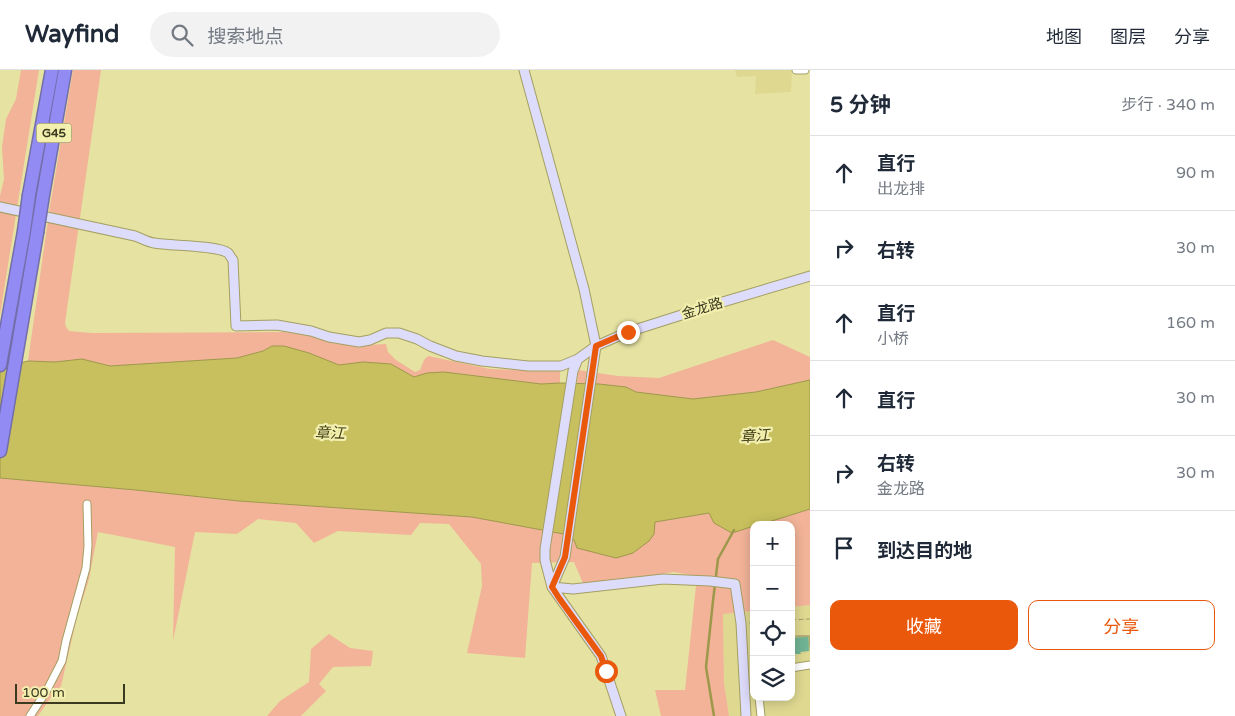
<!DOCTYPE html>
<html lang="zh">
<head>
<meta charset="utf-8">
<style>
  :root { --surface:#fff; --page:#f2f2f3; --text:#1f2937; --muted:#747a83; --line:#e0e1e3; --accent:#ea580c }
  body { margin:0; font-family:"Varela Round","Noto Sans SC",sans-serif; background:var(--page); color:var(--text) }
  .controls { position:absolute; right:15px; bottom:15px; display:grid; overflow:hidden; border-radius:10px; box-shadow:0 2px 12px #0003 }
  .controls button { width:45px; height:45px; display:grid; place-items:center; padding:0; border:0; border-bottom:1px solid var(--line); background:var(--surface); color:var(--text); font:25px sans-serif }
  .scale { position:absolute; left:15px; bottom:12px; width:110px; box-sizing:border-box; padding-left:5px; border:2px solid #3b3920; border-top:0; font-size:14px; line-height:18px; white-space:nowrap; color:#3b3920; -webkit-text-stroke:4px #f3efaf; paint-order:stroke }
  .stop { position:absolute; width:15px; height:15px; margin:-11px; border:4px solid #ea580c; border-radius:50%; background:#fff }
  .stop.end { background:#ea580c; border-color:#fff; box-shadow:0 1px 5px #0008 }
  .list { margin:0; padding:0; list-style:none }
  h2 { display:flex; justify-content:space-between; align-items:center; height:65px; margin:0; padding:0 20px; font-size:21px }
  h2 small { font-size:16px; font-weight:400; color:var(--muted) }
  .list li { display:grid; grid-template-columns:32px 1fr auto; gap:15px; align-items:center; box-sizing:border-box; height:75px; padding:0 20px; border-top:1px solid var(--line) }
  .list b { display:block; font-size:19px; white-space:nowrap }
  .list p { margin:0; font-size:16px; white-space:nowrap; color:var(--muted) }
  .list em { font-size:16px; font-style:normal; color:var(--muted) }
  .actions { display:flex; gap:10px; padding:15px 20px }
  .actions a { flex:1; padding:11px 0; border:1px solid var(--accent); border-radius:10px; text-align:center; font-size:18px; color:var(--accent) }
  .actions .main { background:var(--accent); color:#fff }
  .icon { flex:none; width:28px; height:28px; fill:none; stroke:currentColor; stroke-width:2; stroke-linecap:round; stroke-linejoin:round }
  .map { position:relative; flex:none; width:810px; height:646px; overflow:hidden }
  header { display:flex; align-items:center; gap:30px; box-sizing:border-box; height:70px; padding:0 25px; background:var(--surface); border-bottom:1px solid var(--line) }
  header strong { font-size:24px }
  nav { display:flex; gap:28px; margin-inline-start:auto; font-size:18px }
  .search { width:350px; height:45px; background:var(--page); display:flex; align-items:center; gap:12px; box-sizing:border-box; padding:0 18px; border-radius:28px; color:var(--muted); font-size:19px }
  main { display:flex }
  aside { flex:1; background:var(--surface) }
  .map>svg:first-child { display:block }
  .built { fill:#ded891 }
  .green { fill:#f2b398 }
  .water { fill:#c8c05e; stroke:#9e984b }
  .lines { fill:none; stroke-linecap:round; stroke-linejoin:round }
  .stream { stroke:#9e984b; stroke-width:2.5 }
  .building { fill:#6fb294; filter:url(#shadow) }
  .street-casing { stroke:#a49f63; stroke-width:9 }
  .secondary-casing { stroke:#a49f63; stroke-width:11 }
  .highway-casing { stroke:#736ea9; stroke-width:15 }
  .path { stroke:#a19e6e; stroke-width:1; stroke-dasharray:5 2.5; stroke-linecap:butt }
  .street { stroke:#fff; stroke-width:7 }
  .secondary { stroke:#dedcfb; stroke-width:9 }
  .highway { stroke:#918bf3; stroke-width:12 }
  .highway-bridge-casing { stroke:#736ea9; stroke-width:15; stroke-linecap:butt }
  .highway-bridge { stroke:#918bf3; stroke-width:12 }
  .route { stroke:#ea580c; stroke-width:6 }
  .labels { text-anchor:middle; stroke-width:4.5; stroke-linejoin:round; paint-order:stroke }
  .shield { fill:#f3efaf; stroke:#72704b; stroke-width:1 }
  .shield-label { font-size:12px; font-weight:bold; fill:#3b3920 }
  .street-label { font-size:14px; fill:#3b3920; stroke:#f3efaf }
  .water-label { font-size:15px; font-style:italic; fill:#444117; stroke:#f3efaf }
</style>
</head>
<body>
<header>
<strong>Wayfind</strong>
<div class="search"><svg class="icon" aria-label="search" viewBox="0 0 24 24"><circle cx="10" cy="10" r="6"/><path d="M15 15l6 6"/></svg>搜索地点</div>
<nav><a>地图</a><a>图层</a><a>分享</a></nav>
</header>
<main>
<div class="map">
<svg width="810" height="646" viewBox="0 0 810 646">
  <defs>
    <filter id="shadow"><feDropShadow dx="3.5" dy="-3.5" stdDeviation="2.5" flood-color="#0004"/></filter>
  </defs>
  <rect width="100%" height="100%" fill="#e6e2a2"/>
  <path class="built" d="M735 0H792L791 22 755 24 756 6 737 7Z
    M810 535V646H729L724 613 723 544 754 541V627H791V537Z"/>
  <path class="green" d="M21 0H39L0 245V126L4 109 2 77 6 49 16 29Z
    M73 0H101L65 253 66 257 69 261 92 263 284 262 307 265 332 273 347 275H366L386 274 388 282 396 290 415 302 420 300 424 290 428 286 490 299 548 301 560 300V313L541 314 444 302 427 303 414 307 391 294 363 292 339 295 309 283 284 276H272L263 281 237 288 110 296 82 289 55 292 28 291 50 136Z
    M773 270 810 287V310L756 322 693 329 636 322 626 317 577 314 578 300 618 306 659 308Z
    M0 408 136 420 239 431 472 447 569 465 574 470 655 452 710 443 732 463 754 456V541L723 544 724 613 729 646H661L655 620H685L697 506 673 502 585 518 574 492 532 493 525 588 467 583 482 516 481 494 449 454 420 453 411 465 338 461 314 473 296 453 258 449 237 464 195 462 173 571 175 477 98 462 89 509 77 547 61 616 52 626 38 646H0Z
    M810 439V535L791 537V455H759Z
    M329 564 350 578 373 581 371 596 333 597 319 614 326 621 301 646H267L280 631 309 612 311 579Z"/>
  <path class="water" d="M272 276H284L309 283 339 295 363 292 391 294 414 307 427 303 444 302 541 314 560 313 599 314 626 317 636 322 693 329 756 322 810 310V439L759 455H754V456L732 463 714 453 709 443 655 452 654 464 649 471 633 483 616 488 577 478 574 470 569 465 472 447 239 431 136 420 0 408V298L28 291 55 292 82 289 110 296 237 288 263 281Z"/>
  <g class="lines">
    <path class="stream" d="M714 646 706 597 713 531 718 489 734 460"/>
  </g>
  <path class="building" d="M808 567 809 581 800 582 801 584H795V583H791V568Z"/>
  <g class="lines">
    <defs>
      <path id="street" d="M796 0H805
        M791 598 810 595
        M759 627 761 646
        M30 646 47 620 62 591 66 571 86 498 88 476 87 434"/>
      <path id="secondary" d="M524 0 584 219 596 276 565 487 552 517 573 519 663 509 710 511 735 514 741 553 746 646
        M0 137 135 166C141 168 147 172 154 173 170 176 217 175 228 183 230 185 231 188 233 190L236 256 277 255 311 261 329 267 359 272 370 270 386 263H399L417 269 430 276 456 286 482 291 528 296H561L578 289 596 276 628 262 716 234 810 206
        M578 289 573 301 545 479V490L552 517 601 586 621 646"/>
      <path id="highway" d="M29 125 52 0
        M43 125 65 0
        M0 295 24 161
        M0 381 37 163"/>
    </defs>
    <use href="#street" class="street-casing"/>
    <use href="#secondary" class="secondary-casing"/>
    <use href="#highway" class="highway-casing"/>
    <path class="path" d="M791 550 810 549
      M749 553H754"/>
    <use href="#street" class="street"/>
    <use href="#secondary" class="secondary"/>
    <use href="#highway" class="highway"/>
    <defs>
      <path id="highway-bridge" d="M24 161 29 125
        M37 163 43 125"/>
    </defs>
    <use href="#highway-bridge" class="highway-bridge-casing"/>
    <use href="#highway-bridge" class="highway-bridge"/>
  </g>
  <g class="lines">
    <path class="route" d="M606 601 601 586 559 528 552 517 565 487 596 276 628 262"/>
  </g>
  <g class="labels">
    <rect class="shield" x="36.5" y="53.5" width="35" height="19" rx="4"/>
    <g class="shield-label">
      <text x="54" y="67">G45</text>
    </g>
    <g class="street-label">
      <text transform="translate(702 238) rotate(-17)" y="5">金龙路</text>
    </g>
    <g class="water-label">
      <text transform="translate(330 363) rotate(2)" y="5">章江</text>
      <text transform="translate(755 366) rotate(-4)" y="5">章江</text>
    </g>
  </g>
</svg>
<div class="controls">
<button>+</button>
<button>−</button>
<button><svg class="icon" aria-label="locate" viewBox="0 0 24 24"><circle cx="12" cy="12" r="6"/><path d="M12 2v4M12 18v4M2 12h4M18 12h4"/></svg></button>
<button><svg class="icon" aria-label="layers" viewBox="0 0 24 24"><path d="M12 4l9 5-9 5-9-5zM3 14l9 5 9-5"/></svg></button>
</div>
<div class="scale">100 m</div>
<div class="stop" style="left:606px;top:601px"></div>
<div class="stop end" style="left:628px;top:262px"></div>
</div>
<aside>
<h2>5 分钟<small>步行 · 340 m</small></h2>
<ul class="list">
<li><svg class="icon" aria-label="ahead" viewBox="0 0 24 24"><path d="M12 20V5M6 11l6-6 6 6"/></svg><div><b>直行</b><p>出龙排</p></div><em>90 m</em></li>
<li><svg class="icon" aria-label="right" viewBox="0 0 24 24"><path d="M7 20v-9h11M14 6l5 5-5 5"/></svg><div><b>右转</b></div><em>30 m</em></li>
<li><svg class="icon" aria-label="ahead" viewBox="0 0 24 24"><path d="M12 20V5M6 11l6-6 6 6"/></svg><div><b>直行</b><p>小桥</p></div><em>160 m</em></li>
<li><svg class="icon" aria-label="ahead" viewBox="0 0 24 24"><path d="M12 20V5M6 11l6-6 6 6"/></svg><div><b>直行</b></div><em>30 m</em></li>
<li><svg class="icon" aria-label="right" viewBox="0 0 24 24"><path d="M7 20v-9h11M14 6l5 5-5 5"/></svg><div><b>右转</b><p>金龙路</p></div><em>30 m</em></li>
<li><svg class="icon" aria-label="arrive" viewBox="0 0 24 24"><path d="M6 21V4h12l-3 4 3 4H6"/></svg><div><b>到达目的地</b></div></li>
</ul>
<div class="actions"><a class="main">收藏</a><a>分享</a></div>
</aside>
</main>
</body>
</html>
